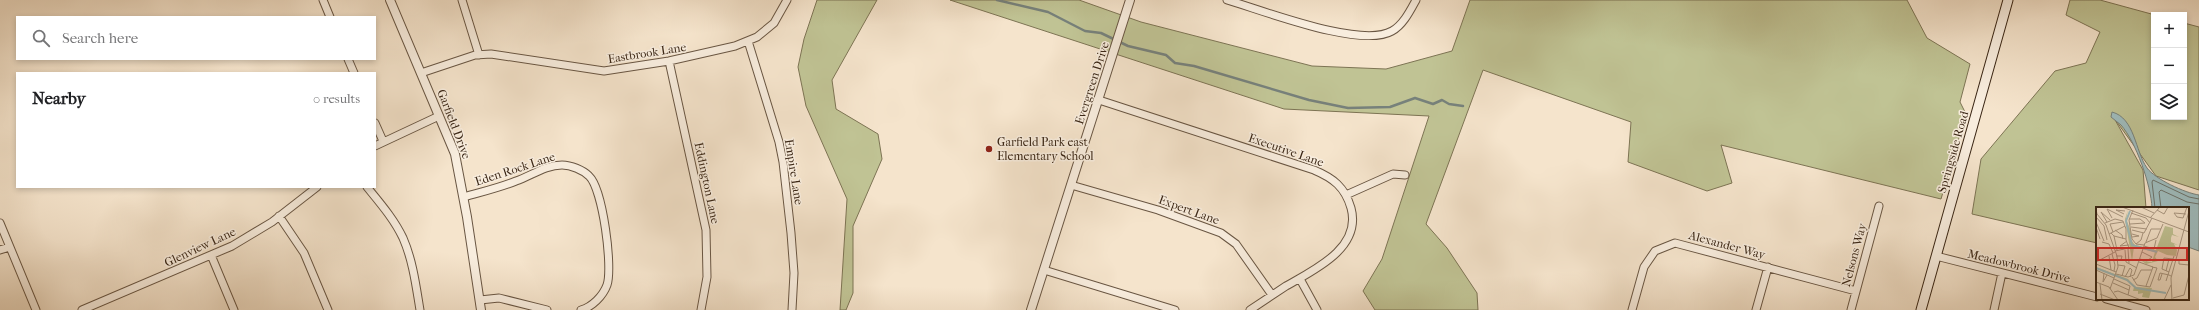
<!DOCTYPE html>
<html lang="en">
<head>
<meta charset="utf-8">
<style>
  :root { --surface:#fff; --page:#f2f2f2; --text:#202124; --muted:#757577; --line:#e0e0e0 }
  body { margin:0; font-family:"IM FELL French Canon",serif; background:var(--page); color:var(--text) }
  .controls { position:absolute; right:12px; top:12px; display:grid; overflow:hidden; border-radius:0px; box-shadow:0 2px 6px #0003 }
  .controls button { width:36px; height:36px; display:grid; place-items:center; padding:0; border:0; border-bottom:1px solid var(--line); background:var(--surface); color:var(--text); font:20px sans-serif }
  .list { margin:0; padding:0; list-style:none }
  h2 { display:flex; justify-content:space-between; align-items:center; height:52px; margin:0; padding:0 16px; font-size:17px }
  h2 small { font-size:13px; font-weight:400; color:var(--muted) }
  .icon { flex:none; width:22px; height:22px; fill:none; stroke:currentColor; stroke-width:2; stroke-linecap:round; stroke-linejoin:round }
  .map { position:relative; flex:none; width:2199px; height:310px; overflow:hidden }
  .search { position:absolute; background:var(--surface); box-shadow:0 2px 6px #0003; left:16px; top:16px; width:360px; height:44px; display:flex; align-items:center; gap:10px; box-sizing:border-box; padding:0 14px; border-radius:0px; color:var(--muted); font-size:15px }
  .panel { position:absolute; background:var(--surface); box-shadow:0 2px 6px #0003; left:16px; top:72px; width:360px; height:116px; border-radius:0px }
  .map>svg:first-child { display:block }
  .green { fill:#c0c394; stroke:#7d7454 }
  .water { fill:#9fbdbf; stroke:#77817b }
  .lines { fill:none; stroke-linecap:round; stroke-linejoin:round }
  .shore { stroke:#6c726a; stroke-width:1 }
  .stream { stroke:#77817b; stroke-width:2.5 }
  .minor-casing { stroke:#695643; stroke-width:9 }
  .tertiary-casing { stroke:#695643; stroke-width:10 }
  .secondary-casing { stroke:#3a2615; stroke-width:11 }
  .minor { stroke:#f8edde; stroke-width:7 }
  .tertiary { stroke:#f8edde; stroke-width:8 }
  .secondary { stroke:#f8edde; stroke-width:9 }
  .poi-dot { fill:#8f2418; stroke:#f8edde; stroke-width:1.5 }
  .labels { text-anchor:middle; stroke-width:3; stroke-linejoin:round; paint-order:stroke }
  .street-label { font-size:12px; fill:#3a2615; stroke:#f8edde }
  .poi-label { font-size:12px; fill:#3a2615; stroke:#f8edde; text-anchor:start }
  .inset-river { fill:none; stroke:#9fbdbf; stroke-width:2 }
  .inset-road { fill:none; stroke:#aa9883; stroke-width:1 }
  .view { fill:#d62828; fill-opacity:0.15; stroke:#d62828; stroke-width:2 }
  .inset-edge { fill:none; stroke:#3a2615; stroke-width:2 }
</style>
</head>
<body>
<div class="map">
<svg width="2199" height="310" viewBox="0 0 2199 310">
  <rect width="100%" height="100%" fill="#f5e4cc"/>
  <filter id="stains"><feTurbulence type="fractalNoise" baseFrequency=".005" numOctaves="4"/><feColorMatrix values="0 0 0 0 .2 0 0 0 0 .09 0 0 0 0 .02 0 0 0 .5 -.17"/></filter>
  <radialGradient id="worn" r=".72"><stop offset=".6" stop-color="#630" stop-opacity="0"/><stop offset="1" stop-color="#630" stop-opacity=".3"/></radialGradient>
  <path class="green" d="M817 0H877L832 80 836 109 878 134 882 159 853 226V293L846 310H840L847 199 806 106 798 67 804 39Z
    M950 0H1079L1141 22 1312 66 1386 69 1452 51 1470 0H1907L1927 38 1970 64 1960 102 1966 114 1941 199 1721 145 1732 183 1707 191 1628 162 1631 122 1483 70 1426 224 1447 248 1477 293 1478 310H1375L1363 291 1382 259 1429 116 1284 109Z
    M2070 0H2100L2155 15 2154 117H2184V23L2199 27V190L2156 176 2114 118 2143 170 2146 208H2097V243L1972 214 1981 159 2055 71 2086 63 2100 32 2066 15Z"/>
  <path class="water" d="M2112 112C2135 118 2135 151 2147 168 2155 179 2185 193 2199 195V251L2188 247V208H2152C2151 185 2136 142 2121 125 2118 122 2114 120 2111 117Z"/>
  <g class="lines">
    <path class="shore" d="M2155 208 2152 182 2153 180 2189 197 2199 199
      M2161 208 2159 192 2161 190 2187 202 2199 204"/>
    <path class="stream" d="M997 0 1048 12 1085 31 1101 33 1128 46 1166 55 1175 63 1194 66 1309 100 1348 108 1390 107 1415 98 1433 104 1442 100 1449 104 1463 106"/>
    <defs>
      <path id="minor" d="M323 0 330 17
        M462 0 479 55
        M1227 0C1262 10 1361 49 1392 31 1403 25 1410 11 1416 0
        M748 41 779 142 783 162 791 233 794 273 792 310
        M348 59 354 73
        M669 61 706 230 707 277 701 310
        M421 73 475 55 491 54 604 71 669 61 735 46 757 37 774 23 787 0
        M1099 100 1314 170C1333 178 1345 187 1351 208 1362 248 1314 270 1286 286 1274 294 1262 302 1250 310
        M375 123 383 141
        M375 146 439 116
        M1071 185 1158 210 1221 233 1236 244 1272 295
        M367 187C380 203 394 219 403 238 413 261 416 286 420 310
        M1346 195 1393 174 1405 175
        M464 197C481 192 499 188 516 181 531 176 545 165 562 165 571 165 583 170 589 176 603 189 613 268 607 285 603 296 592 307 581 310
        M279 216 304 253 328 310
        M0 223 36 310
        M0 250 10 247
        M211 255 234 310
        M1936 256 2097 297
        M1044 270 1175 310
        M1300 279 1317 310
        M2106 299 2146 310
        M480 300 499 298 547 310
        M82 310 232 246 272 222 317 187
        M1632 310 1644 267 1655 251 1675 243 1856 291
        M1756 310 1768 267
        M1851 310 1879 206
        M1994 310 2002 273"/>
      <path id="tertiary" d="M390 0 455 154 467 217 481 310
        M1031 310 1130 0"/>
      <path id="secondary" d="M1921 310 2008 0"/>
    </defs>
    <use href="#minor" class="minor-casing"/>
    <use href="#tertiary" class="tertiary-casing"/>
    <use href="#secondary" class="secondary-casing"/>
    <use href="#minor" class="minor"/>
    <use href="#tertiary" class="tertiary"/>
    <use href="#secondary" class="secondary"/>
  </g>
  <circle class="poi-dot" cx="989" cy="149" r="4"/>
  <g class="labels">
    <g class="street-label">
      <text transform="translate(647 53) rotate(-9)" y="4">Eastbrook Lane</text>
      <text transform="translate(1092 83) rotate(-72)" y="4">Evergreen Drive</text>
      <text transform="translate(454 124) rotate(69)" y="4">Garfield Drive</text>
      <text transform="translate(1286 150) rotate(19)" y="4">Executive Lane</text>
      <text transform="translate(1953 152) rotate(-74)" y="4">Springside Road</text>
      <text transform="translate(515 169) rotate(-18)" y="4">Eden Rock Lane</text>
      <text transform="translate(794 172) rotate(81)" y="4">Empire Lane</text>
      <text transform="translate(707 183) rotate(78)" y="4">Eddington Lane</text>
      <text transform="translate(1189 210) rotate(20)" y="4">Expert Lane</text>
      <text transform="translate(1727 245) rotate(15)" y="4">Alexander Way</text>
      <text transform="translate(200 247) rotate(-25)" y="4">Glenview Lane</text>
      <text transform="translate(1854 255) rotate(-75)" y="4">Nelsons Way</text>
      <text transform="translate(2019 266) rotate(14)" y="4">Meadowbrook Drive</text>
    </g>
    <g class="poi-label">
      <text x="997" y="146">Garfield Park east<tspan x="997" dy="14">Elementary School</tspan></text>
    </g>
  </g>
  <g transform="translate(2096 207)">
    <rect width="93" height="93" fill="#f5e4cc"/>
    <path d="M32 3 30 12 35 24V33L39 38 60 43 69 19 77 21V27L83 30 76 28 75 31V35L82 38 78 37 81 43 80 49 71 48 62 44 59 50 62 54 50 57 46 54 56 55 59 45 38 40 36 54 29 12ZM0 60 32 72 39 80 56 81 53 91 46 90 47 86 42 87V84H37L38 80 32 74Z" fill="#c0c394"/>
    <path class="inset-river" d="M34 4 30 14 36 38 61 45M0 61 31 73 40 81 70 86"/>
    <path class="inset-road" d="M26 0 93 25M45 0 58 6M0 2 1 7 10 18 21 49 22 60 14 82M37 3 33 13 36 32 40 37 48 38M61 3 68 7 72 0M35 6 50 11 54 16M78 6 81 10 87 11 91 0M78 6 90 7M28 7 20 3 29 4M0 10 8 19 11 33M16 11 11 2 27 10M54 11 64 0M33 12H44L49 16 34 17M0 15 8 34M11 15 5 5 14 13M9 16 19 12 27 14 30 22V33L33 41 19 44M0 20 4 32M35 20 51 22M19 23 26 28 27 32M36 23 48 26 56 11M17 25 14 17 27 15M15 26 18 29 30 32M13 27 29 19M18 29 21 43M36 30 43 29 36 27M31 34 24 39 33 38M6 35 13 37 17 46M50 35 55 22H65M40 37 45 33 47 26M48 39 58 42 60 33M32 42 33 56M29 43 30 55 41 61M16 47 19 58 18 64M13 49 15 63M20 49H26L25 53H21M44 52 51 54 56 50 46 45M83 52V57L93 58M0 55 19 45M43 55 57 60 50 79M0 57 20 65M22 58 29 59 26 69M0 63 18 71M70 64 73 52M73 65 66 62 68 51 77 52M8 66 7 75 11 68M20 67 32 70 38 68 49 36 61 31 67 17M66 67 64 73H62L64 66 73 68 75 69M29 70 34 61 36 63 34 70M36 70 41 78 54 80 61 61 56 60M18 72 34 79 32 88M37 73 41 71 45 63H56M70 74 78 49M0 75 13 80 22 93M17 76 33 83M4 77 6 93M18 85 22 84 45 93M4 87 19 93M77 91 88 88 93 68M68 93 75 78M76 93 75 71 93 4"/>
    <path class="view" d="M2 41H91V53H2Z"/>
    <rect width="93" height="93" class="inset-edge"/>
  </g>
  <rect width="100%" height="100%" filter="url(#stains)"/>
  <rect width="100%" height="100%" fill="url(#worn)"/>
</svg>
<div class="controls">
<button>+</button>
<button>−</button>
<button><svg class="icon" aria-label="layers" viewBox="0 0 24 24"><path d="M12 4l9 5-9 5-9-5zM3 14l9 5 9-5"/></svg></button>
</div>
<div class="search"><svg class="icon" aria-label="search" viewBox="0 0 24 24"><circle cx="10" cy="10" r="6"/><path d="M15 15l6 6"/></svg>Search here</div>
<section class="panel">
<h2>Nearby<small>0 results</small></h2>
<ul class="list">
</ul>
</section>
</div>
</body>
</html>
